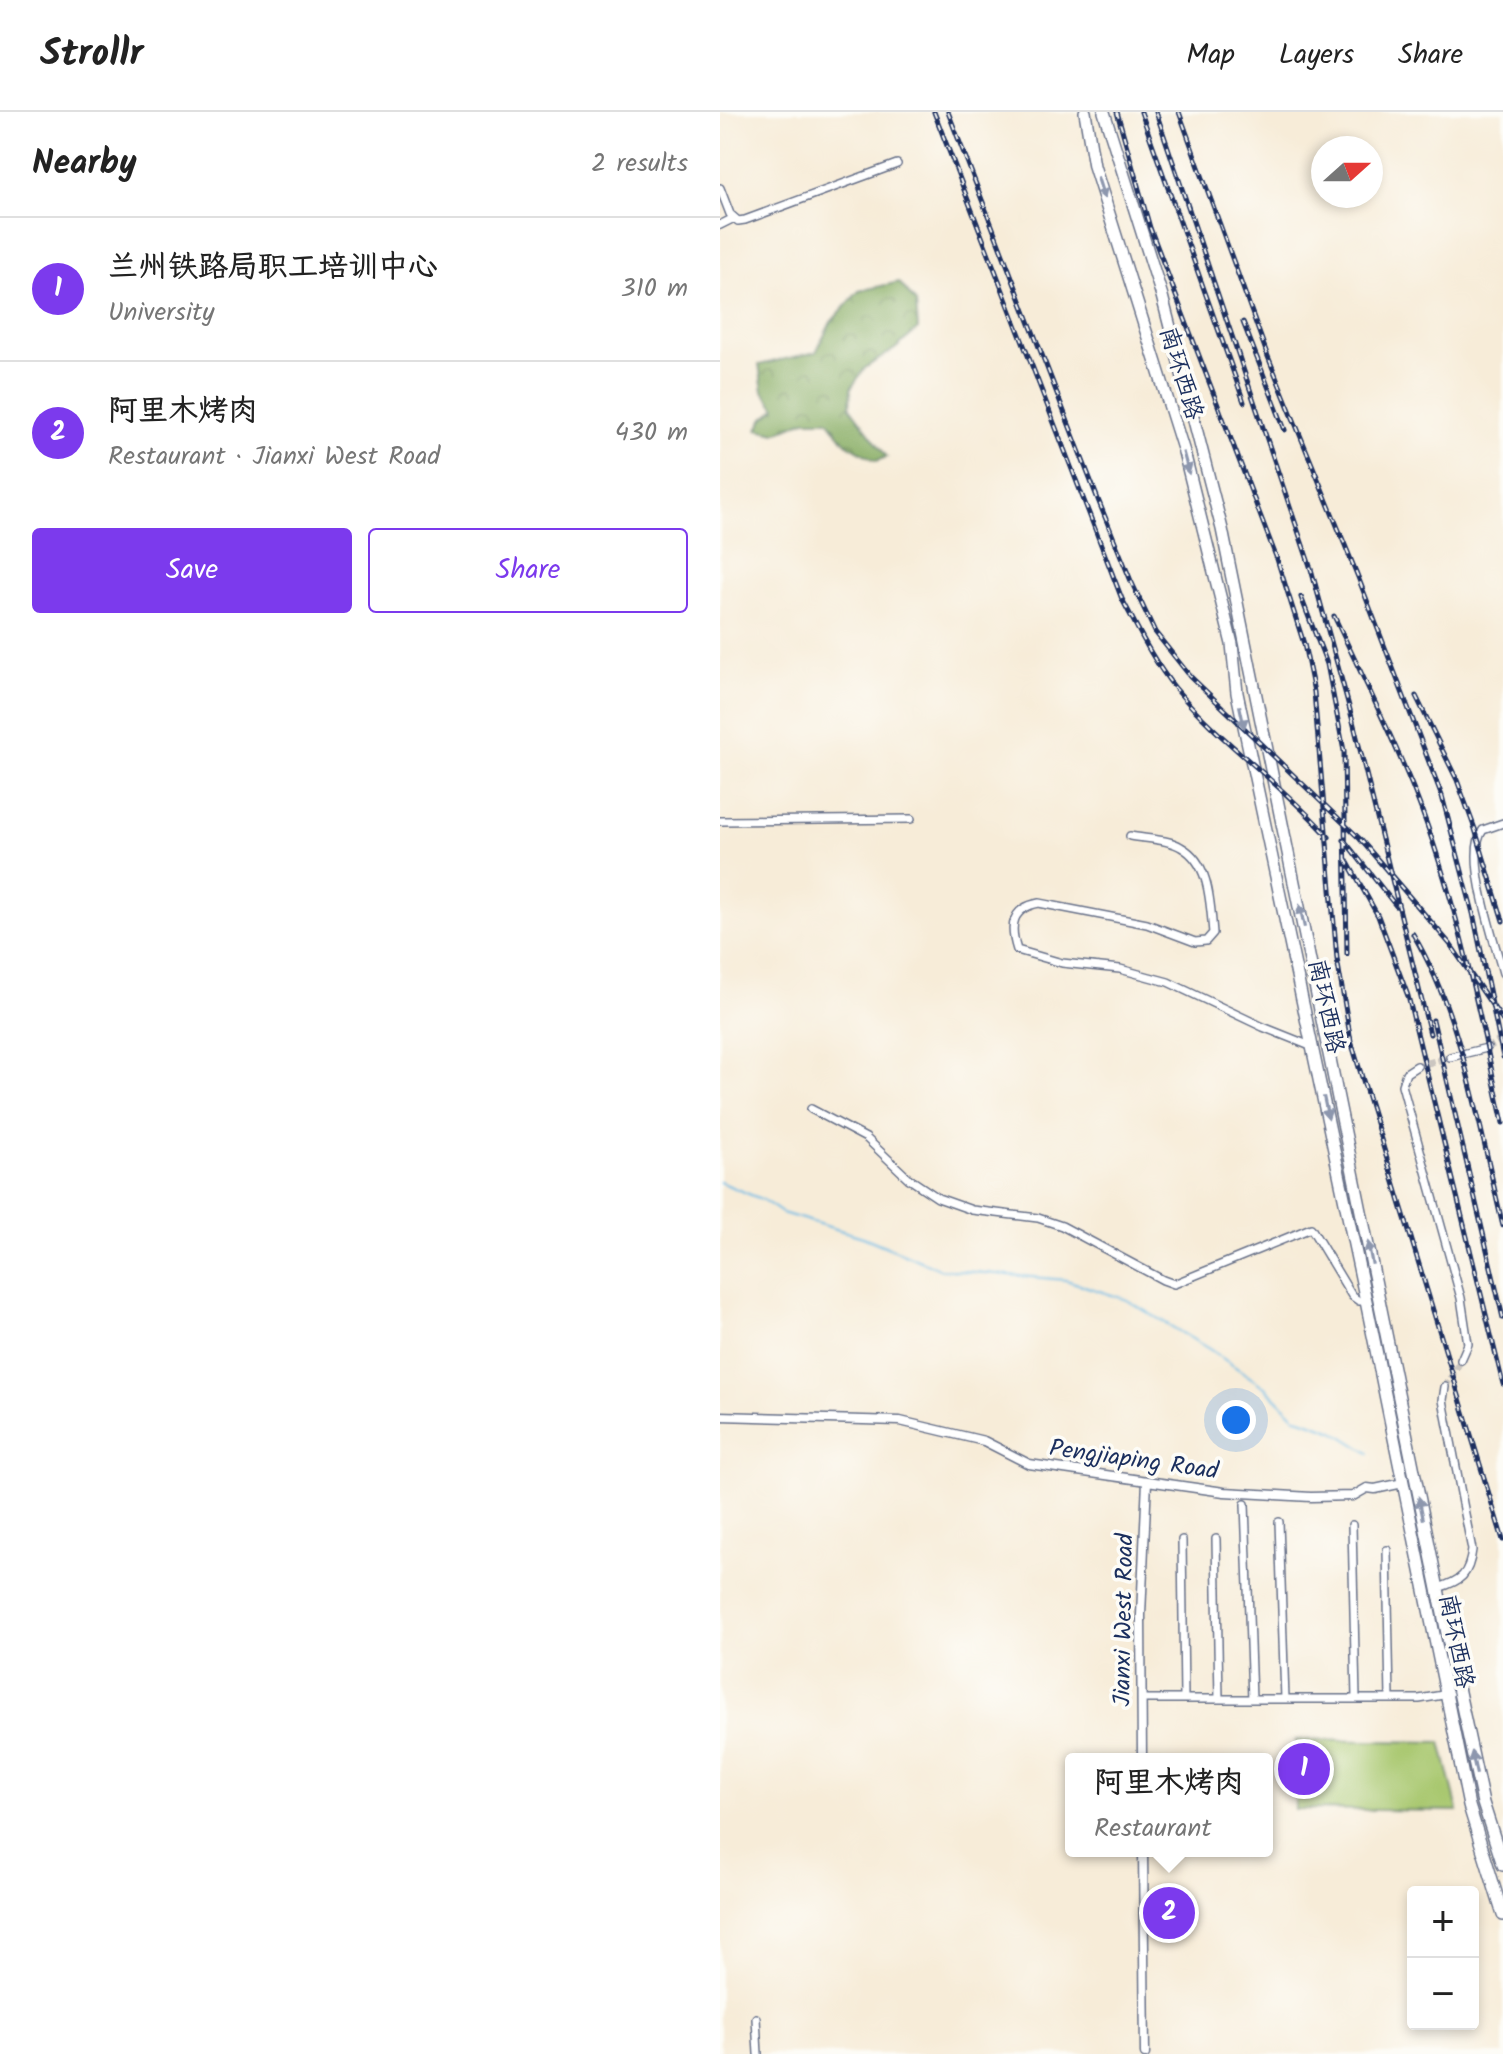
<!DOCTYPE html>
<html lang="en">
<head>
<meta charset="utf-8">
<style>
  :root { --surface:#fff; --page:#f6f6f6; --text:#222; --muted:#767676; --line:#e0e0e0; --accent:#7c3aed }
  body { margin:0; font-family:Kalam,"LXGW WenKai TC",sans-serif; background:var(--page); color:var(--text) }
  .controls { position:absolute; right:24px; bottom:24px; display:grid; overflow:hidden; border-radius:8px; box-shadow:0 4px 12px #0003 }
  .controls button { width:72px; height:72px; display:grid; place-items:center; padding:0; border:0; border-bottom:2px solid var(--line); background:var(--surface); color:var(--text); font:40px sans-serif }
  .compass { position:absolute; left:591px; top:24px; width:72px; height:72px; border-radius:50%; background:var(--surface); box-shadow:0 4px 12px #0003; rotate:69deg }
  .you { position:absolute; left:516px; top:1308px; width:28px; height:28px; margin:-20px; border:6px solid #fff; border-radius:50%; background:#1a73e8; box-shadow:0 0 0 12px #1a73e833 }
  .badge { display:grid; place-items:center; width:52px; height:52px; border-radius:50%; background:var(--accent); color:#fff; font-size:26px; font-weight:700 }
  .pin { position:absolute; translate:-50% -50%; border:4px solid #fff; box-shadow:0 2px 8px #0006 }
  .popup { position:absolute; left:345px; top:1641px; width:208px; height:104px; box-sizing:border-box; display:grid; place-content:center; border-radius:8px; background:var(--surface); filter:drop-shadow(0 2px 6px #0005); font-size:26px; white-space:nowrap; color:var(--muted) }
  .popup b { font-size:30px; color:var(--text) }
  .popup::after { content:''; position:absolute; left:50%; top:100%; margin-left:-16px; border:16px solid transparent; border-top-color:var(--surface) }
  .list { margin:0; padding:0; list-style:none }
  h2 { display:flex; justify-content:space-between; align-items:center; height:104px; margin:0; padding:0 32px; font-size:34px }
  h2 small { font-size:26px; font-weight:400; color:var(--muted) }
  .list li { display:grid; grid-template-columns:52px 1fr auto; gap:24px; align-items:center; box-sizing:border-box; height:144px; padding:0 32px; border-top:2px solid var(--line) }
  .list b { display:block; font-size:30px; white-space:nowrap }
  .list p { margin:0; font-size:26px; white-space:nowrap; color:var(--muted) }
  .list em { font-size:26px; font-style:normal; color:var(--muted) }
  .actions { display:flex; gap:16px; padding:24px 32px }
  .actions a { flex:1; padding:18px 0; border:2px solid var(--accent); border-radius:8px; text-align:center; font-size:28px; color:var(--accent) }
  .actions .main { background:var(--accent); color:#fff }
  .map { position:relative; flex:none; width:783px; height:1942px; overflow:hidden }
  header { display:flex; align-items:center; gap:48px; box-sizing:border-box; height:112px; padding:0 40px; background:var(--surface); border-bottom:2px solid var(--line) }
  header strong { font-size:38px }
  nav { display:flex; gap:44px; margin-inline-start:auto; font-size:28px }
  main { display:flex }
  aside { flex:1; background:var(--surface) }
  .map>svg:first-child { display:block }
  .forest { fill:url(#forest-crowns); stroke:#506e60; stroke-width:2 }
  .pitch { fill:#a9c870; stroke:#627c67; stroke-width:2 }
  .lines { fill:none; stroke-linecap:round; stroke-linejoin:round }
  .stream { stroke:#6abae5; stroke-width:2 }
  .minor-tunnel { stroke:#cbc6c0; stroke-width:7; stroke-dasharray:7 3.5; stroke-linecap:butt }
  .minor-casing { stroke:#687189; stroke-width:10 }
  .tertiary-casing { stroke:#687189; stroke-width:11 }
  .trunk-casing { stroke:#687189; stroke-width:14 }
  .minor { stroke:#fff; stroke-width:7 }
  .tertiary { stroke:#fff; stroke-width:8 }
  .trunk { stroke:#fff; stroke-width:11 }
  .rail-casing { stroke:#1b2f5e; stroke-width:5 }
  .rail { stroke:#fdfcf7; stroke-width:2; stroke-dasharray:6; stroke-linecap:butt }
  .oneway { fill:#8d97ae }
  .labels { text-anchor:middle; stroke-width:7; stroke-linejoin:round; paint-order:stroke }
  .street-label { font-size:24px; fill:#1b2f5e; stroke:#fdfcf7 }
</style>
</head>
<body>
<header>
<strong>Strollr</strong>
<nav><a>Map</a><a>Layers</a><a>Share</a></nav>
</header>
<main>
<aside>
<h2>Nearby<small>2 results</small></h2>
<ul class="list">
<li><span class="badge">1</span><div><b>兰州铁路局职工培训中心</b><p>University</p></div><em>310 m</em></li>
<li><span class="badge">2</span><div><b>阿里木烤肉</b><p>Restaurant · Jianxi West Road</p></div><em>430 m</em></li>
</ul>
<div class="actions"><a class="main">Save</a><a>Share</a></div>
</aside>
<div class="map">
<svg width="783" height="1942" viewBox="0 0 783 1942">
  <defs>
    <pattern id="forest-crowns" width="20" height="18" patternUnits="userSpaceOnUse" patternTransform="scale(2)"><rect width="20" height="18" fill="#86ac62"/><path d="M2 6a3 3 0 1 1 6 0M12 15a3 3 0 1 1 6 0" fill="none" stroke="#6d8c54"/></pattern>
  </defs>
  <rect width="100%" height="100%" fill="#fdfcf7"/>
  <filter id="ink" filterUnits="userSpaceOnUse"><feTurbulence type="fractalNoise" baseFrequency=".0125" numOctaves="2"/><feDisplacementMap in="SourceGraphic" scale="16" xChannelSelector="R" yChannelSelector="G"/><feConvolveMatrix kernelMatrix="1 2 1 2 8 2 1 2 1" color-interpolation-filters="sRGB"/></filter>
  <filter id="wash" filterUnits="userSpaceOnUse"><feTurbulence type="fractalNoise" baseFrequency=".006" numOctaves="4" result="noise"/><feDisplacementMap in="SourceGraphic" scale="32" xChannelSelector="R" yChannelSelector="G"/><feGaussianBlur stdDeviation="1.8" result="paint"/><feColorMatrix in="noise" values="0 0 0 0 0 0 0 0 0 0 0 0 0 0 0 0 0 1.4 0 .05"/><feComposite in="paint" operator="in"/></filter>
  <g filter="url(#wash)">
    <rect width="100%" height="100%" fill="#f7ecd8"/>
    <path class="forest" d="M179 170 196 191 198 217 175 237 145 256 131 276 130 295 167 345 156 349 126 331 108 308H85L55 321 38 317 44 306 56 296 43 279 39 253 96 240 111 210 139 179Z"/>
    <path class="pitch" d="M576 1628 721 1630 738 1699 575 1697Z"/>
    <g class="lines">
      <path class="stream" d="M0 1070 43 1088 62 1101 143 1125 220 1157 346 1168 407 1188 489 1237 546 1276 575 1305 614 1319 649 1341"/>
    </g>
  </g>
  <g filter="url(#ink)">
    <g class="lines">
      <path class="minor-tunnel" d="M767 936 783 927
        M697 954 730 945
        M725 1275 741 1248"/>
      <defs>
        <path id="minor" d="M0 76 10 102 18 109 25 108 177 52
          M0 113 14 106
          M0 709 191 707
          M783 711 763 718C744 743 775 831 783 861
          M410 724C426 727 448 727 461 735 490 751 490 790 493 821L486 829 475 830 427 812 319 791C292 796 289 813 297 838L342 851 400 857 448 870 543 915 593 935
          M730 945 767 936
          M697 954 686 961 682 973 741 1186 748 1232 741 1248
          M91 997 146 1026 188 1066 218 1086 252 1098 318 1106 342 1114 443 1168 454 1172 591 1116 632 1184 639 1189H646
          M525 1392 532 1587
          M559 1410 565 1587
          M632 1413 636 1587
          M496 1427 499 1587
          M462 1428 464 1587
          M667 1438 670 1587
          M718 1476C741 1469 749 1463 752 1438L723 1288 725 1275
          M422 1587H699L729 1582
          M36 1906 38 1942"/>
        <path id="tertiary" d="M0 1304 180 1309 264 1329 309 1352 504 1380 591 1385 633 1384 647 1376 655 1377 683 1371
          M422 1647 421 1503 427 1369
          M423 1739 425 1942"/>
        <path id="trunk" d="M365 0 374 54 464 340 512 532 517 581 646 1189 749 1694 783 1803
          M384 0 442 184 502 417 739 1580 763 1691 783 1753"/>
      </defs>
      <use href="#minor" class="minor-casing"/>
      <use href="#tertiary" class="tertiary-casing"/>
      <use href="#trunk" class="trunk-casing"/>
      <use href="#minor" class="minor"/>
      <use href="#tertiary" class="tertiary"/>
      <use href="#trunk" class="trunk"/>
      <defs>
        <path id="rail" d="M214 0 402 487C418 517 433 549 455 576 501 631 562 672 609 725
          M228 0 379 390 411 469 435 520 470 564 640 727 730 832 783 909
          M397 0 430 116 557 447 584 532 594 580 617 847 631 929 783 1428
          M421 0 524 290
          M436 0 591 457 633 609 710 922
          M459 0 547 242 638 465 722 684 753 801 783 945
          M523 210 565 318
          M581 485 607 552 624 639 627 842
          M614 504C642 563 671 621 695 681 737 787 759 900 783 1011
          M696 584 737 668 755 717 783 809
          M624 728 676 794
          M626 747 658 804 688 884 783 1272
          M693 822C743 906 760 1019 783 1114
          M713 908 783 1206"/>
      </defs>
      <use href="#rail" class="rail-casing"/>
      <use href="#rail" class="rail"/>
    </g>
    <defs><path id="oneway-solid" d="M-6-.8H1V-3.2L6.5 0L1 3.2V.8H-6Z" transform="scale(2)"/></defs>
    <g class="oneway">
      <use href="#oneway-solid" transform="translate(381 76) rotate(72)"/>
      <use href="#oneway-solid" transform="translate(466 351) rotate(75)"/>
      <use href="#oneway-solid" transform="translate(522 605) rotate(78)"/>
      <use href="#oneway-solid" transform="translate(582 804) rotate(-102)"/>
      <use href="#oneway-solid" transform="translate(606 996) rotate(78)"/>
      <use href="#oneway-solid" transform="translate(650 1141) rotate(-101)"/>
      <use href="#oneway-solid" transform="translate(701 1396) rotate(-102)"/>
      <use href="#oneway-solid" transform="translate(754 1651) rotate(-102)"/>
    </g>
  </g>
  <g class="labels">
    <g class="street-label">
      <text transform="translate(462 261) rotate(73)" y="8">南环西路</text>
      <text transform="translate(607 894) rotate(78)" y="8">南环西路</text>
      <text transform="translate(414 1347) rotate(8)" y="8">Pengjiaping Road</text>
      <text transform="translate(403 1508) rotate(-89)" y="8">Jianxi West Road</text>
      <text transform="translate(737 1529) rotate(79)" y="8">南环西路</text>
    </g>
  </g>
</svg>
<div class="controls">
<button>+</button>
<button>−</button>
</div>
<svg class="compass" viewBox="-18 -18 36 36"><path d="M0-13l5 13h-10z" fill="#e53935"/><path d="M0 13l5-13h-10z" fill="#767676"/></svg>
<div class="you"></div>
<div class="pin badge" style="left:584px;top:1657px">1</div>
<div class="pin badge" style="left:449px;top:1801px">2</div>
<div class="popup"><b>阿里木烤肉</b>Restaurant</div>
</div>
</main>
</body>
</html>
